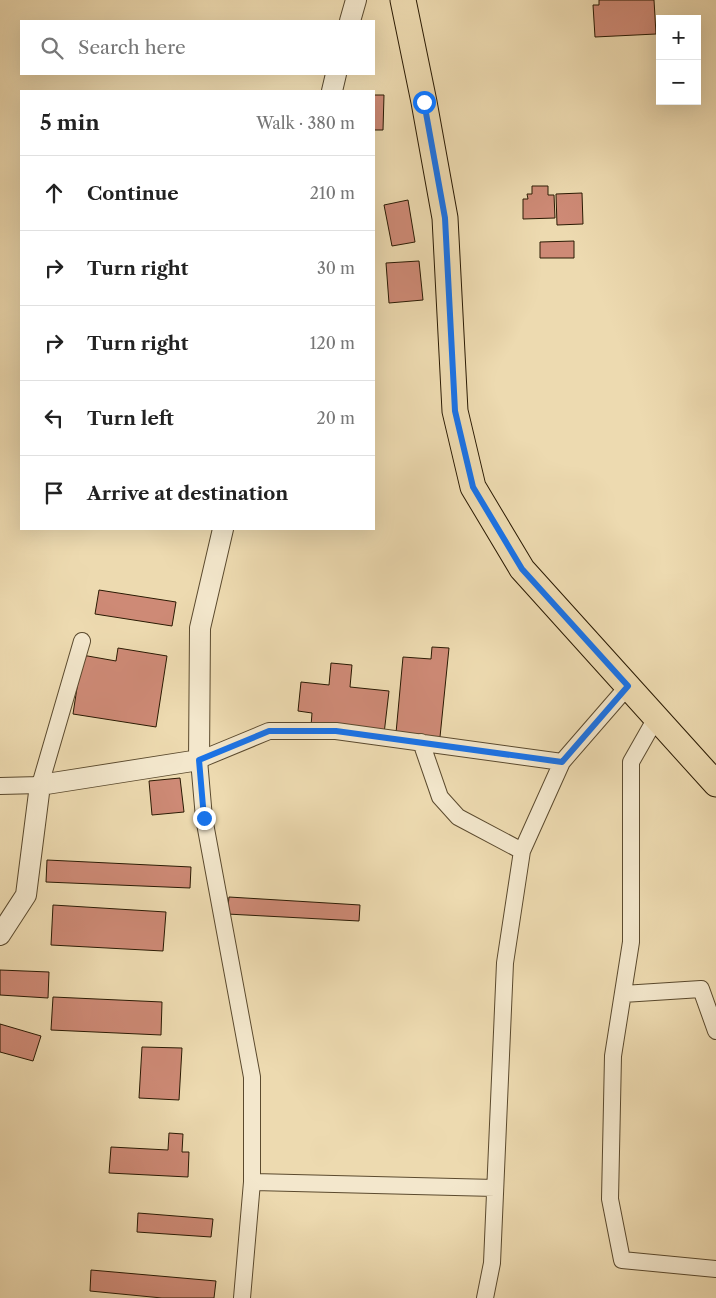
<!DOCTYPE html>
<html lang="en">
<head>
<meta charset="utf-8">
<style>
  :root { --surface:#fff; --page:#f2f2f2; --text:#222; --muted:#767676; --line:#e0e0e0 }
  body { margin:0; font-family:"Libre Caslon Text",serif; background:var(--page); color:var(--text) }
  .controls { position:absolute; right:15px; top:15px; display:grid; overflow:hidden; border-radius:0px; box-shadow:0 5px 20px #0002 }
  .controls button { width:45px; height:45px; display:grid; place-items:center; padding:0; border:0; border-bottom:1px solid var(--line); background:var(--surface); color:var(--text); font:25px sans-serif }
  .stop { position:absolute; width:15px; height:15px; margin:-11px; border:4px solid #1a73e8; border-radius:50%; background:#fff }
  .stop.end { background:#1a73e8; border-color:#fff; box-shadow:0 1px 5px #0008 }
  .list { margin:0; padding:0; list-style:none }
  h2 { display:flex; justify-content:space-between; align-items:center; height:65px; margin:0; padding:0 20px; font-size:21px }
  h2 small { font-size:16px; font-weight:400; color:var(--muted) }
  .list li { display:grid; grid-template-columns:32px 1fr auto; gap:15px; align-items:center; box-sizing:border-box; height:75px; padding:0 20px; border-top:1px solid var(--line) }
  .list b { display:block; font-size:19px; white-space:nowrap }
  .list em { font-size:16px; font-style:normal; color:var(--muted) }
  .icon { flex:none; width:28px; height:28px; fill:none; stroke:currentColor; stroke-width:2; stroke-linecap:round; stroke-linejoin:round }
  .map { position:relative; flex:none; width:716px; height:1298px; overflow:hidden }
  .search { position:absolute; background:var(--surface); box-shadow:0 5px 20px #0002; left:20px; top:20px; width:355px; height:55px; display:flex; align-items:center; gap:12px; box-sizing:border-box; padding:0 18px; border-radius:0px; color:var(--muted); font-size:19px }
  .panel { position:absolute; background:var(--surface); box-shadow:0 5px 20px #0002; left:20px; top:90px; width:355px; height:440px; border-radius:0px }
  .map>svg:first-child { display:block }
  .building { fill:#ce8a76; stroke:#2a1a03 }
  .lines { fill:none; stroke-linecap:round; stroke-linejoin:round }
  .minor-casing { stroke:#5b4a2e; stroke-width:18 }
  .tertiary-casing { stroke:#5b4a2e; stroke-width:22 }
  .primary-casing { stroke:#2a1a03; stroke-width:27 }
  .minor { stroke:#f3e7cc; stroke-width:16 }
  .tertiary { stroke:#f3e7cc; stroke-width:20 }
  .primary { stroke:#eddab0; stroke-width:25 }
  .route { stroke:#1a73e8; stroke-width:6 }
</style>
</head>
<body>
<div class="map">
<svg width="716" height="1298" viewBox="0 0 716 1298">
  <rect width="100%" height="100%" fill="#eddab0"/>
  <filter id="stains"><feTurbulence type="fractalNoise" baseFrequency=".004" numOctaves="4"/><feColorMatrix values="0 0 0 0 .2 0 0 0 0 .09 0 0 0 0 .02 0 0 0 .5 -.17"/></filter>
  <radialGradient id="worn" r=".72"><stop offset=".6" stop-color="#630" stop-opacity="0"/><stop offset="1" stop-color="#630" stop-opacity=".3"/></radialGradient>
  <path class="building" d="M599 0H654L656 34 595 37 593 5H599Z
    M374 95H384L383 130H374Z
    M532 186H548V195H554L555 218 523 219V199H528L527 194H532Z
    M582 193 583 224 557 225 556 194Z
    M408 200 415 242 392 246 384 205Z
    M574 241V258H540V242Z
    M419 261 423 300 389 303 386 263Z
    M99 590 176 602 172 626 95 614Z
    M432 647 449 648 440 737 396 733 403 657 431 659Z
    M118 648 167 656 156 727 73 714 82 655 116 661Z
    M331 663 352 665 350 687 389 691 384 734 311 726 312 713 298 711 301 682 329 685Z
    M180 778 184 812 152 815 149 781Z
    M47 860 191 867 190 888 46 882Z
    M229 897 360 905 359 921 227 914Z
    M53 905 166 912 163 951 51 945Z
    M0 970 49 972 48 998 0 995Z
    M53 997 162 1002 161 1035 51 1030Z
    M0 1024 41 1036 33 1061 0 1052Z
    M142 1047 182 1048 179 1100 139 1098Z
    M169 1133 183 1134 182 1152H189L188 1177 109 1173 111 1147 168 1150Z
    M138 1213 213 1219 211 1237 137 1232Z
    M91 1270 216 1281 214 1298H162L90 1291Z"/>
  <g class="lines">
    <defs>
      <path id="minor" d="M656 718 631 762V942L613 1056 610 1199 622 1260 716 1269
        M421 742 440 797 458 817 522 851
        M0 786 40 785 82 641
        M623 994 701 989 716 1031
        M252 1182 495 1188
        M242 1298 252 1182V1077L204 818 199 760 269 731H336L562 762
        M485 1298 492 1263 505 963 522 851 562 762 628 686"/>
      <path id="tertiary" d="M350 21 356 0
        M332 91 336 74
        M0 935 26 895 40 785 199 760 200 628 223 529"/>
      <path id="primary" d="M403 0 424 102 445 218 455 411 473 487 522 569 716 784"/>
    </defs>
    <use href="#minor" class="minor-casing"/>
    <use href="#tertiary" class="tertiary-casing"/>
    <use href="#primary" class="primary-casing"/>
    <use href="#minor" class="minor"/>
    <use href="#tertiary" class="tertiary"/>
    <use href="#primary" class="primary"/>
  </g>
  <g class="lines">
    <path class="route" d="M204 818 199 760 269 731H336L562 762 628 686 522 569 473 487 455 411 445 218 424 102"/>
  </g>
  <rect width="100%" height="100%" filter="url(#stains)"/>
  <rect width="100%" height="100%" fill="url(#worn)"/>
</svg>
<div class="controls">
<button>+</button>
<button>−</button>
</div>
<div class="stop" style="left:424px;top:102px"></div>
<div class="stop end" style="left:204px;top:818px"></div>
<div class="search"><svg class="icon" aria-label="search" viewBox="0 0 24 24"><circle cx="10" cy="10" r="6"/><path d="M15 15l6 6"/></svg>Search here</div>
<section class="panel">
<h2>5 min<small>Walk · 380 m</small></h2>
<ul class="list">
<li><svg class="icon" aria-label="ahead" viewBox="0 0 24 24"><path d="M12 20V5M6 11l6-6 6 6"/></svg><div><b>Continue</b></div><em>210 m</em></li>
<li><svg class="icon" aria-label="right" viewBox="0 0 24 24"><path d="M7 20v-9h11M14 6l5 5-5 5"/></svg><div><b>Turn right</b></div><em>30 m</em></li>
<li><svg class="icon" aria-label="right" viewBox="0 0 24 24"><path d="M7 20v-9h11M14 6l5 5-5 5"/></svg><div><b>Turn right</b></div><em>120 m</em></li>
<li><svg class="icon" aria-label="left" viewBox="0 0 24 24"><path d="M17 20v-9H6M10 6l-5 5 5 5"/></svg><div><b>Turn left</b></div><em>20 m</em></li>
<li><svg class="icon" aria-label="arrive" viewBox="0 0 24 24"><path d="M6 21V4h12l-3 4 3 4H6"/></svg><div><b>Arrive at destination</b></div></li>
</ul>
</section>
</div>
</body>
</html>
